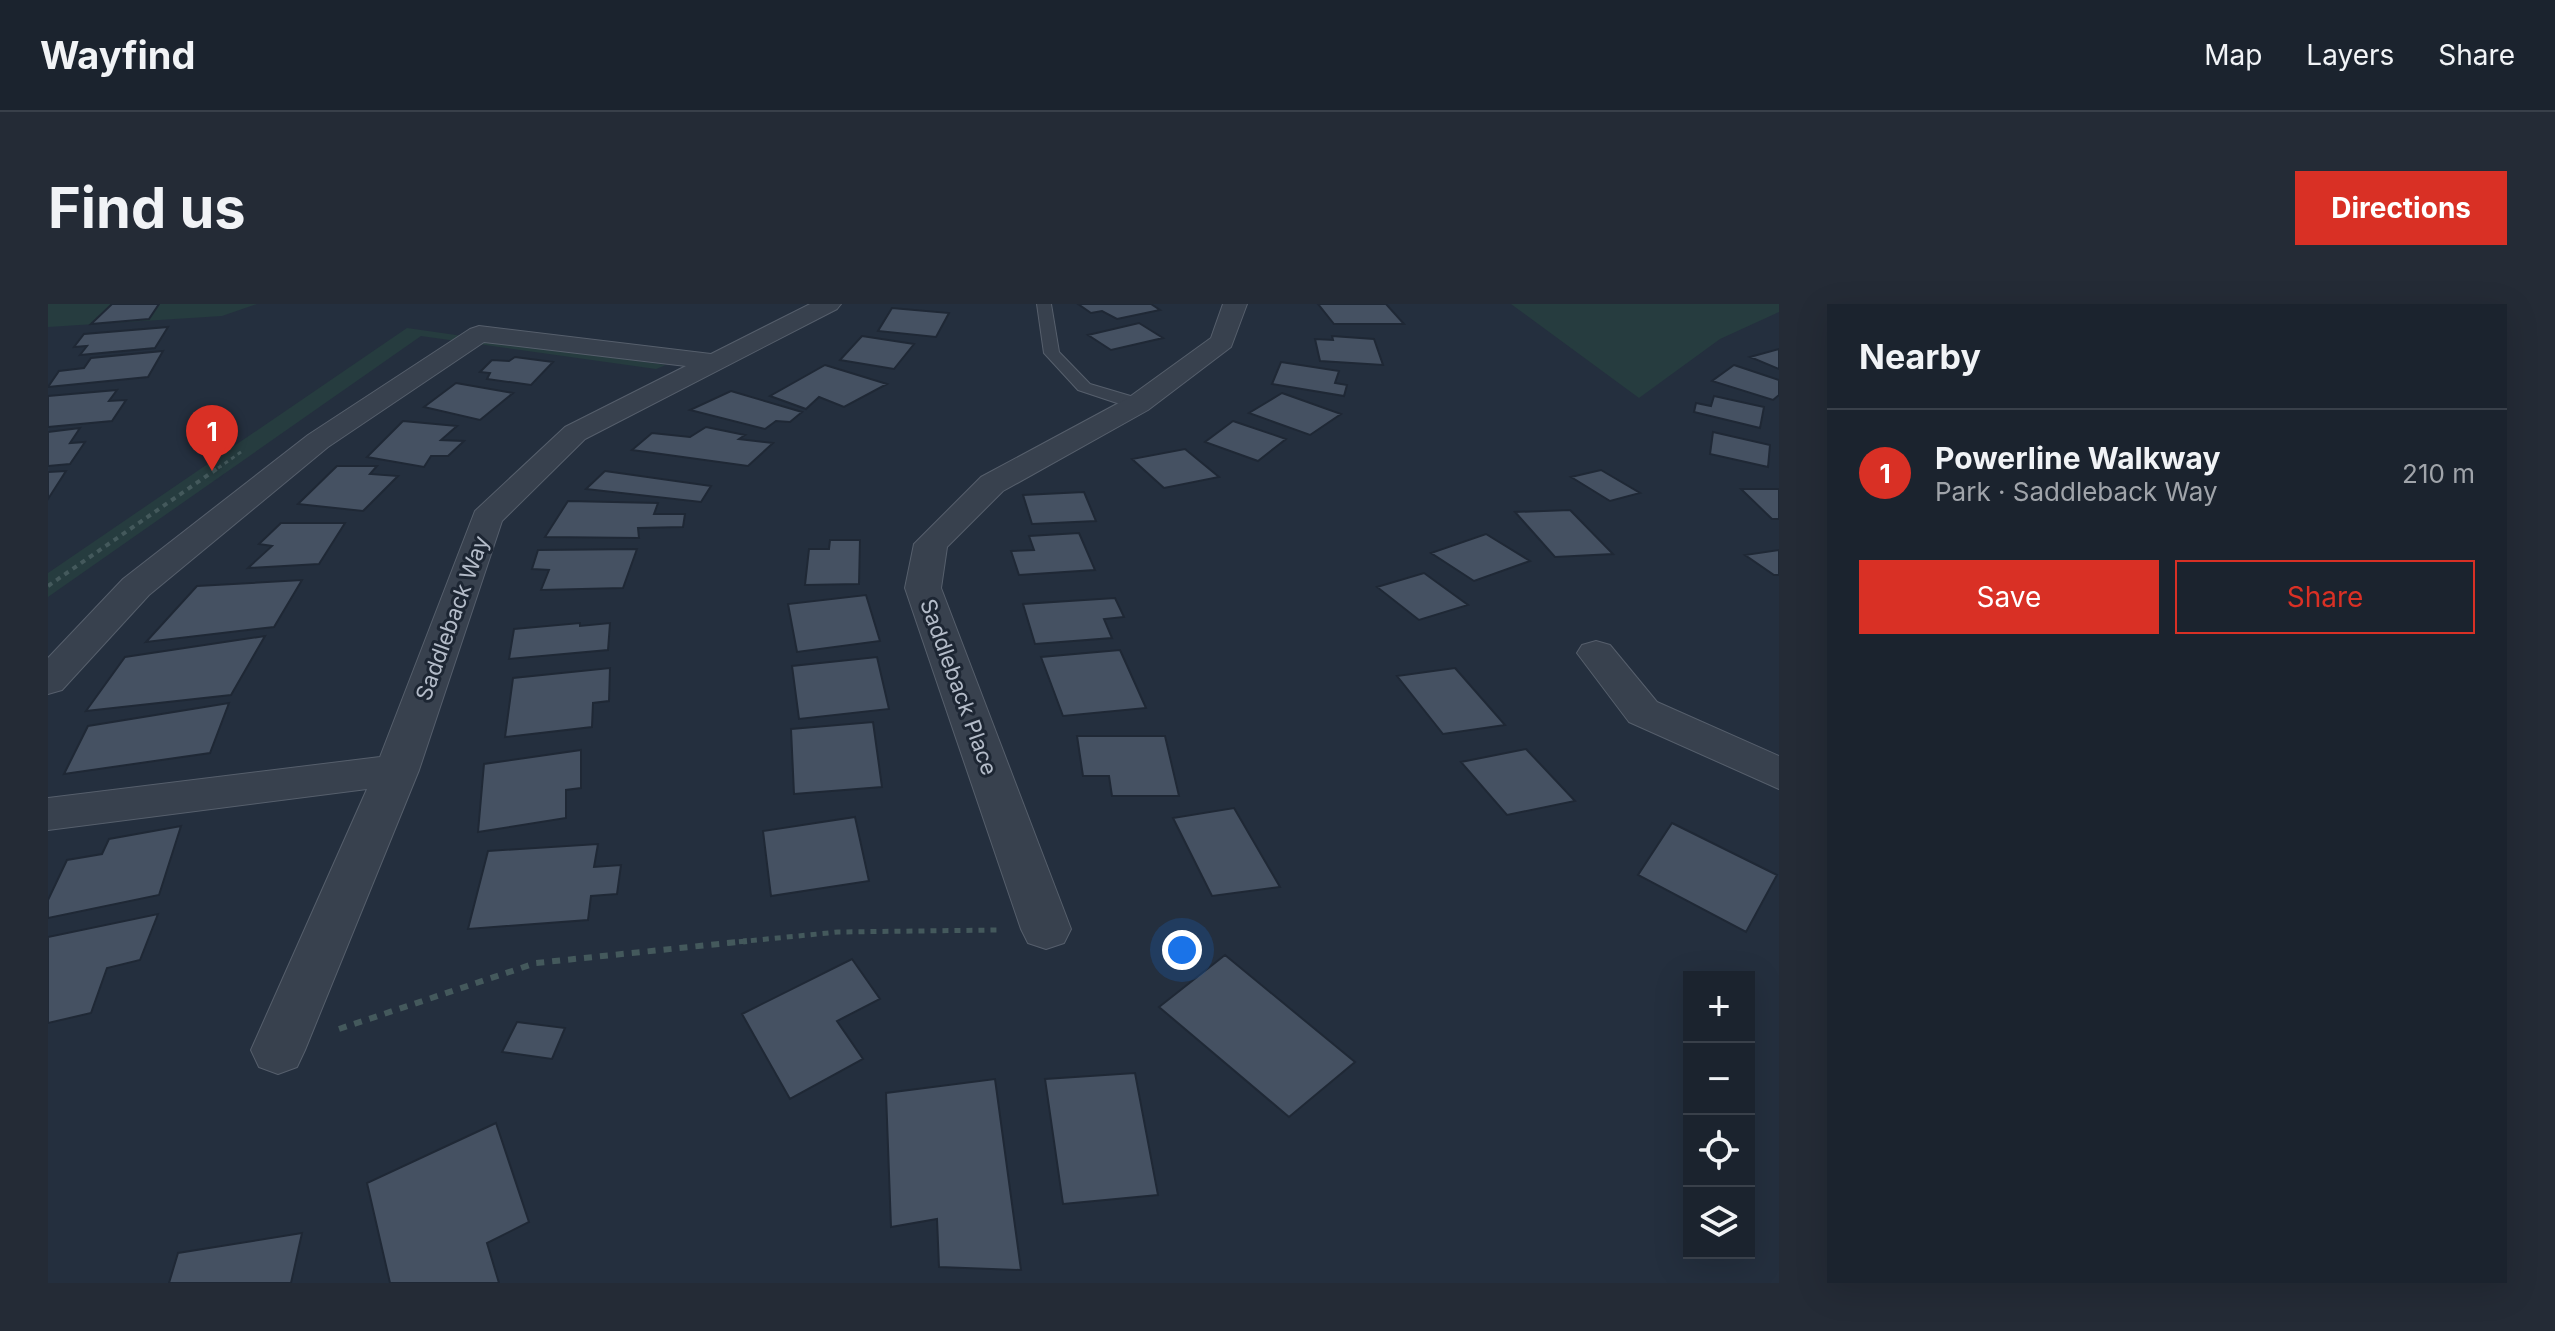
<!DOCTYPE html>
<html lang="en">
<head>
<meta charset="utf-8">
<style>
  :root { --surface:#1b232e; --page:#242b36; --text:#f1f3f6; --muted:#a0a4aa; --line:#39404a; --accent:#d93025 }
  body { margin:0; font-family:Inter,sans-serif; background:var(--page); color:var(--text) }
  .controls { position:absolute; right:24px; bottom:24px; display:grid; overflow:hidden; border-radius:0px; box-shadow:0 8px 32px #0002 }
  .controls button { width:72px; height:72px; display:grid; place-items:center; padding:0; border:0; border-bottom:2px solid var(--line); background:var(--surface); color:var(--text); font:40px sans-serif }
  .you { position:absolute; left:1134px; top:646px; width:28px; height:28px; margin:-20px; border:6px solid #fff; border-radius:50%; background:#1a73e8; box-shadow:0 0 0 12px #1a73e833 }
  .badge { display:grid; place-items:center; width:52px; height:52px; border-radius:50%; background:var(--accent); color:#fff; font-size:26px; font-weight:700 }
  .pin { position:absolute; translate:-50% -66px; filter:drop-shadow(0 2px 4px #0008) }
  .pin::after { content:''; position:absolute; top:42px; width:28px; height:24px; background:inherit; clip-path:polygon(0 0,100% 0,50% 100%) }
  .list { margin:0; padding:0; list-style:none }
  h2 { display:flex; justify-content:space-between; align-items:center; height:104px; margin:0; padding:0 32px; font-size:34px }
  h2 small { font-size:26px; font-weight:400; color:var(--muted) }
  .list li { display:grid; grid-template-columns:52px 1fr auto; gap:24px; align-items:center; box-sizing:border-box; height:128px; padding:0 32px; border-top:2px solid var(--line) }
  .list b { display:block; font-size:30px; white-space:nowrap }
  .list p { margin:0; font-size:26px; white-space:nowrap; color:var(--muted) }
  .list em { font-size:26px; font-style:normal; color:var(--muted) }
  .actions { display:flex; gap:16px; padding:24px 32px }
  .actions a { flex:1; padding:18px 0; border:2px solid var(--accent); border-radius:0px; text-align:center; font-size:28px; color:var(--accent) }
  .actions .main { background:var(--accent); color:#fff }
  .icon { flex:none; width:44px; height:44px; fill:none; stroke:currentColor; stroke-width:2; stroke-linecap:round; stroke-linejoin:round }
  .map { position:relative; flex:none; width:1731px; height:979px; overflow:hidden; border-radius:0px }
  header { display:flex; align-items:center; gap:48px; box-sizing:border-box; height:112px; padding:0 40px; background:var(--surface); border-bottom:2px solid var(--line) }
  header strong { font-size:38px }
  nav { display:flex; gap:44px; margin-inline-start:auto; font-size:28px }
  .intro { display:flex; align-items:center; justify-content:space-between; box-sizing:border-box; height:192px; padding:0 48px }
  h1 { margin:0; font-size:56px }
  .button { padding:20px 36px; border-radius:0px; background:var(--accent); color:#fff; font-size:28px; font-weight:700 }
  main { display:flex; gap:48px; padding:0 48px }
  aside { flex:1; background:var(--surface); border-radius:0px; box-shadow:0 8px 32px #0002 }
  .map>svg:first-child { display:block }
  .green { fill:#263c3f }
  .building { fill:#455162; stroke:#1f2835; stroke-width:2 }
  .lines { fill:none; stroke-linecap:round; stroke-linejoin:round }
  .service-casing { stroke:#565f6c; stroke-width:2 }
  .minor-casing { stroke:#565f6c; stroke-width:2 }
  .path-far3 { stroke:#44595c; stroke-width:3; stroke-dasharray:4 4; stroke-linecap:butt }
  .path-far2 { stroke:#44595c; stroke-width:4; stroke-dasharray:5 5; stroke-linecap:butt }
  .path-far1 { stroke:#44595c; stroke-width:5; stroke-dasharray:6 6; stroke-linecap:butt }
  .path { stroke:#44595c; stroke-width:6; stroke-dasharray:8 8; stroke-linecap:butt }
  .service { fill:#38414e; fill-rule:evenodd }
  .minor { fill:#38414e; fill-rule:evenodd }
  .labels { text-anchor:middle; stroke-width:6; stroke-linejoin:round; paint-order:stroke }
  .street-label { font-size:22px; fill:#b4bcc9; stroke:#1d2633 }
</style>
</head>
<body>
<header>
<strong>Wayfind</strong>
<nav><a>Map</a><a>Layers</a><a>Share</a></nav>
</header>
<div class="intro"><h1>Find us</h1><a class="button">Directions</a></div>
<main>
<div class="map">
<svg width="1731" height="979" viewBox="0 0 1731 979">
  <rect width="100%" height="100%" fill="#242f3e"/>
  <path class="green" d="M0 0H209L174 12 0 23Z
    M1463 0H1731V8L1672 35 1591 94Z
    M359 24 618 61 608 65 373 32 0 293V269Z"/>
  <path class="building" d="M64 0H111L101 15 43 20Z
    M1030 0H1103L1112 6 1069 15 1054 7 1043 9Z
    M1270 0H1338L1356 20H1286Z
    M844 4 901 9 888 33 830 27Z
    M1091 19 1115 34 1063 46 1040 31Z
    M120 23 107 44 32 51 39 42 26 43 36 30Z
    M814 32 866 40 846 65 792 56Z
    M1284 32 1326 35 1335 61 1272 57 1267 35 1285 36Z
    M1731 45V65L1702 53Z
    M115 47 100 73 0 83 11 67 36 64 43 54Z
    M467 53 505 58 483 81 439 75 442 69 432 68 444 56 461 57Z
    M1233 58 1291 67 1287 79 1299 81 1296 92 1224 80Z
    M777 61 839 80 796 103 771 93 758 105 722 92Z
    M1686 61 1731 76V91L1725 96 1664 77Z
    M408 79 465 89 432 116 376 103Z
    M69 86 61 97 78 96 64 117 0 123V92Z
    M683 87 754 108 742 118 728 117 717 125 642 106Z
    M1234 89 1293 110 1262 131 1201 109Z
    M1666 92 1716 103 1712 124 1646 108 1648 99 1663 102Z
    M355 117 409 122 393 136 416 137 400 152H383L376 163 319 153Z
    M1185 117 1238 135 1210 157 1157 138Z
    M658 123 697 131 691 135 725 139 700 162 584 146 604 129 642 133Z
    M32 124 22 139 37 138 22 160 0 162V128Z
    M1665 128 1722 141 1720 163 1662 150Z
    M1137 145 1171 173 1116 184 1084 155Z
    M289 162H329L322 170 350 172 315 207 250 200Z
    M1553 166 1592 189 1562 197 1523 173Z
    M18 167 0 195V168Z
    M557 167 663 182 653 198 538 185Z
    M1693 185H1731V215H1724Z
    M1036 188 1048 217 984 220 975 191Z
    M520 197 610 199 606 210H637L635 223 590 224 591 234 497 233Z
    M1522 206 1565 250 1507 253 1467 208Z
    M233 219H297L271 260 200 264 224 242 211 240Z
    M1031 229 1047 266 971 271 963 247 986 246 981 232Z
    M1438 230 1482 257 1426 277 1383 249Z
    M782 236H812L811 280 757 281 761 245H781Z
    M589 245 575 284 493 286 501 266 484 265 490 246Z
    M1731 246V271H1726L1697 251Z
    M1376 269 1420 301 1371 316 1329 283Z
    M254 276 226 323 98 338 149 282Z
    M818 291 832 337 749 348 740 300Z
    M1067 294 1076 313 1056 315 1064 334 987 340 975 300Z
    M532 319V322L562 319 560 346 461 355 466 325Z
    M217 332 183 391 38 407 77 353Z
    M1072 346 1098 404 1015 412 993 353Z
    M829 353 841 405 751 415 744 362Z
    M562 364 561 397 545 399 544 423 457 433 465 374Z
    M1407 364 1457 421 1395 430 1349 372Z
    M181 399 162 449 16 470 40 422Z
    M825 418 834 483 746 490 743 425Z
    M1029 432H1117L1131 492H1064L1061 472H1035Z
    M1478 445 1527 497 1459 511 1413 458Z
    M533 446V484L518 486V514L430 528 436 460Z
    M1186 504 1232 583 1164 592 1125 514Z
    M807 513 821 577 723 592 715 527Z
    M1624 519 1729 571 1698 628 1590 571Z
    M133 522 111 591 0 614V596L19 556 54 550 61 535Z
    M550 540 546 563 573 561 569 590 543 592 540 616 420 625 440 547Z
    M110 610 92 656 59 664 43 709 0 719V633Z
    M1177 651 1307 758 1241 813 1111 703Z
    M804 655 832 695 789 717 815 755 742 795 694 710Z
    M469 718 517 724 504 755 454 748Z
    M1087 769 1110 891 1015 900 997 775Z
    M947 775 973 966 891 963 889 915 843 923 838 789Z
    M448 819 481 918 439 939 451 979H342L319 879Z
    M254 929 243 979H121L130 949Z"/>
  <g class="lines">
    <defs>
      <path id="service" d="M989 0H1003L1011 48 1042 80 1096 96V104H1084L1030 86 996 49Z"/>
      <path id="minor" d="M762 0H793L789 5 537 135 454 217 371 466 257 746 249 763 230 770 211 763 203 746 319 485 0 526V494L332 453 427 207 517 123 638 62 436 38 280 143 101 291 14 386 0 390V354L75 275 260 131 422 25 431 22 663 50Z
        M1175 0H1199L1183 43 1100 106 955 187 899 243 893 284 1023 625 1016 639 998 645 980 639 973 625 857 284 866 240 933 173 1080 94 1163 34Z
        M1548 337 1562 341 1609 398 1731 452V485L1581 418 1529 349 1534 341Z"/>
    </defs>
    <use href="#service" class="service-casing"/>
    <use href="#minor" class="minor-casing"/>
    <path class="path-far3" d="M170 164 196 146"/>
    <path class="path-far2" d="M0 282 173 162"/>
    <path class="path-far1" d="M679 639 790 628 949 626"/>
    <path class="path" d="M291 725 488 659 699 637"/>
    <use href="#service" class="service"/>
    <use href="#minor" class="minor"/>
  </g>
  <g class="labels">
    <g class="street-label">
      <text transform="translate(404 314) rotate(-70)" y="8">Saddleback Way</text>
      <text transform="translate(911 383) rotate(70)" y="8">Saddleback Place</text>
    </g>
  </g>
</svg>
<div class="controls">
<button>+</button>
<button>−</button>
<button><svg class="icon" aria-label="locate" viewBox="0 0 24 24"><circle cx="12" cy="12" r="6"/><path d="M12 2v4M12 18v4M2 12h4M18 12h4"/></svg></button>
<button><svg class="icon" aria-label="layers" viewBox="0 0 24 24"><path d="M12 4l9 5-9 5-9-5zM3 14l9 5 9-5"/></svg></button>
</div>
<div class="you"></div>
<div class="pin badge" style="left:164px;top:167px">1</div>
</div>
<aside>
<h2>Nearby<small></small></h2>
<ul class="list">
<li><span class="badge">1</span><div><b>Powerline Walkway</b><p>Park · Saddleback Way</p></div><em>210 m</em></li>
</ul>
<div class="actions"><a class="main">Save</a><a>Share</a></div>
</aside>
</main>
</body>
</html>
